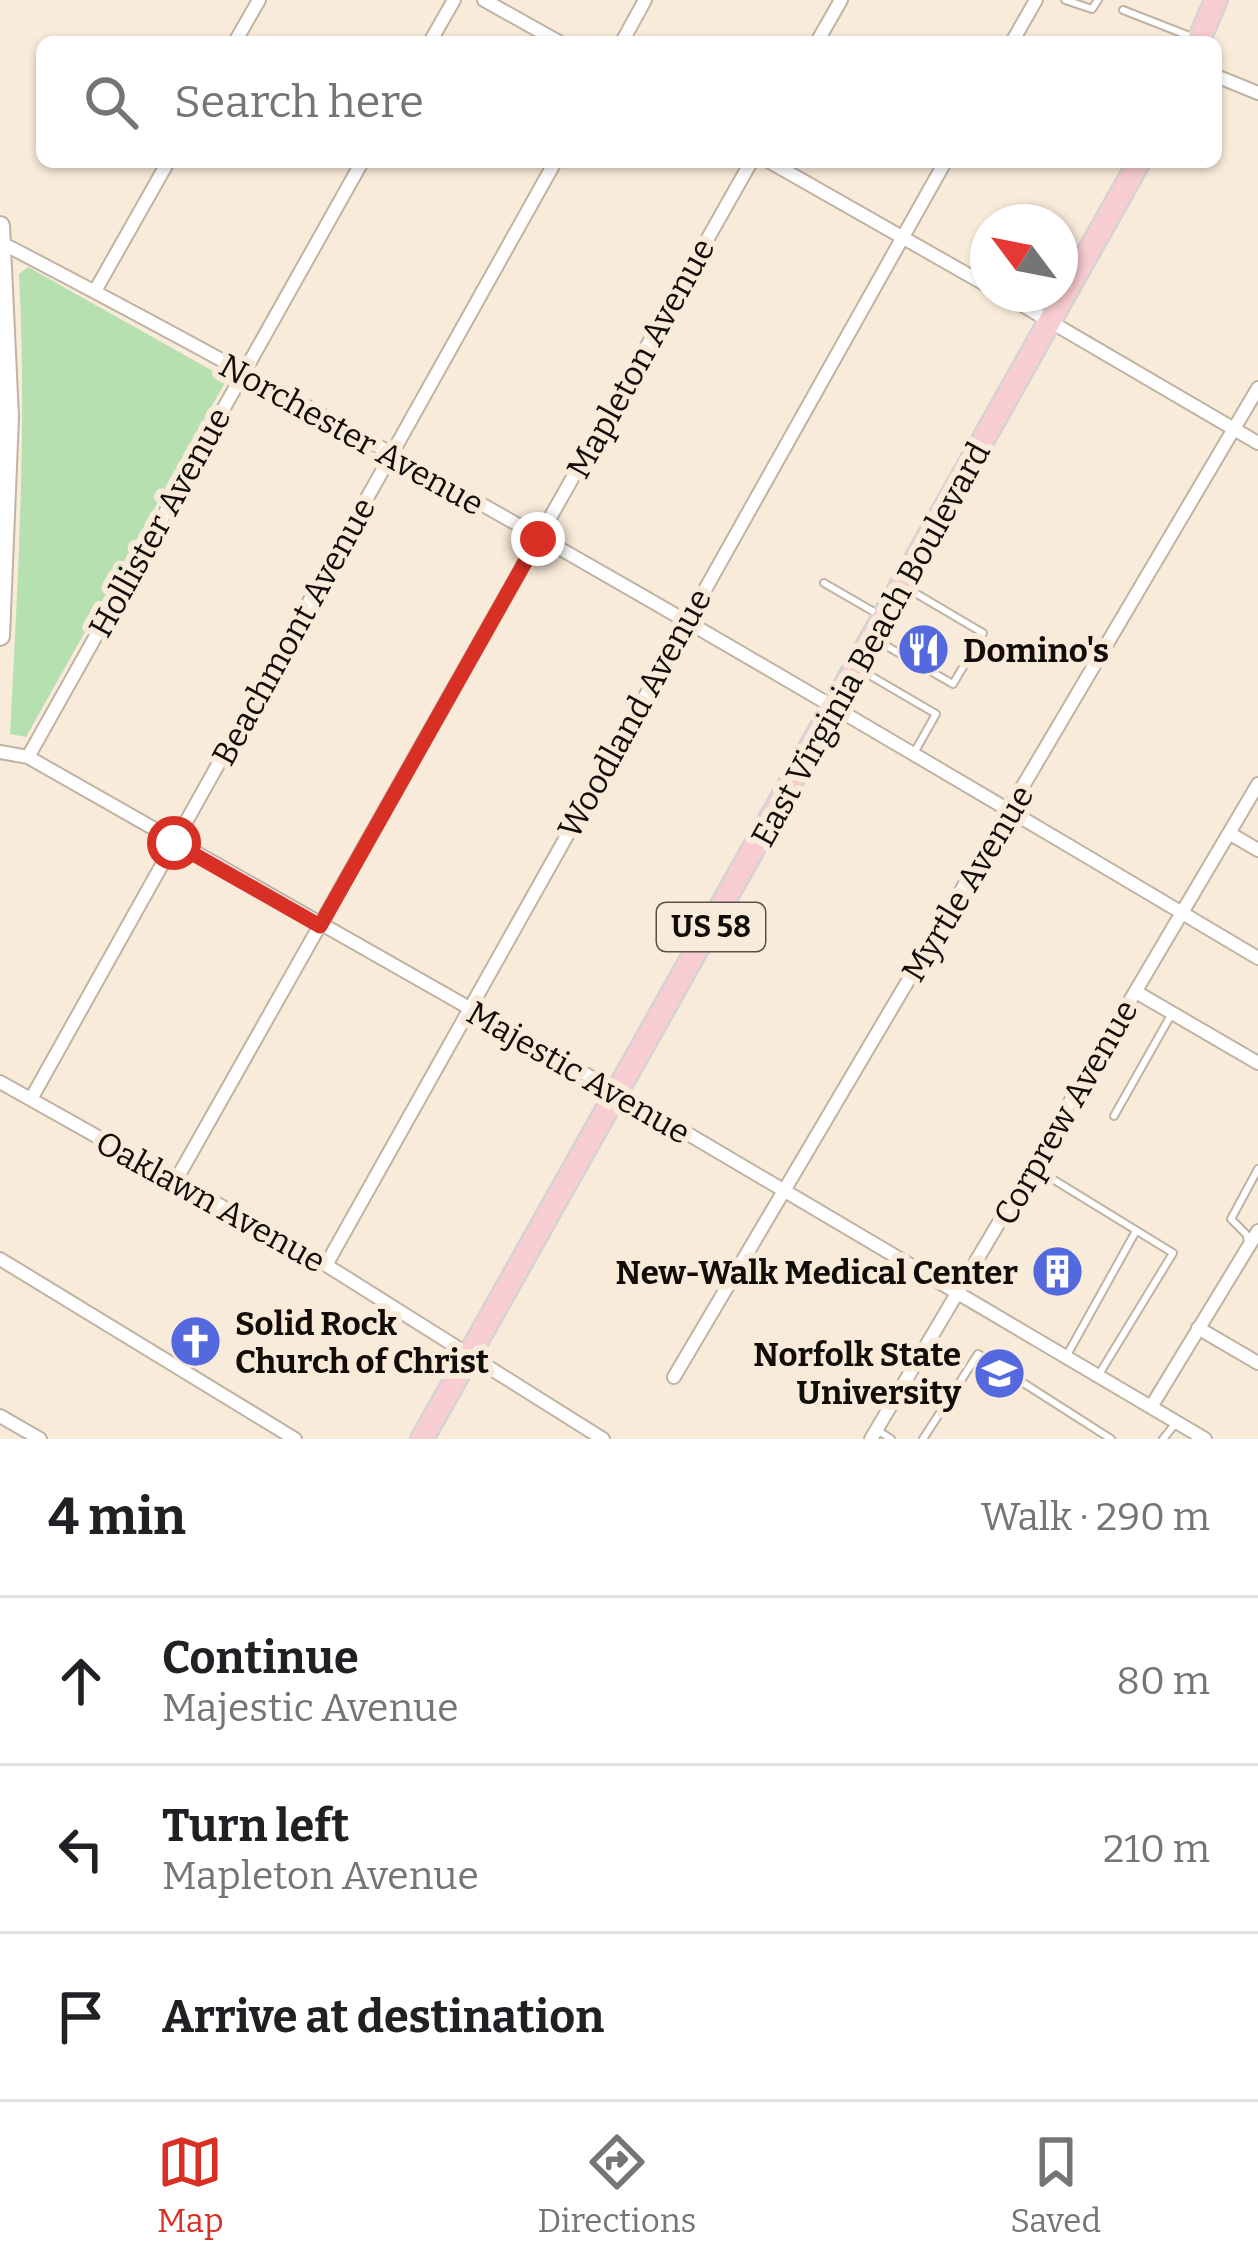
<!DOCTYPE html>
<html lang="en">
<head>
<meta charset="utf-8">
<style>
  :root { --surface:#fff; --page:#f6f6f6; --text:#202124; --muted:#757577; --line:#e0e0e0; --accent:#d93025 }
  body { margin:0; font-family:Bitter,serif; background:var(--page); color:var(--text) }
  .compass { position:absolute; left:970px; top:204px; width:108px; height:108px; border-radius:50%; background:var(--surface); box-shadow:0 3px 9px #0004; rotate:302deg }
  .stop { position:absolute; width:36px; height:36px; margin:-27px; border:9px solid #d93025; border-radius:50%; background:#fff }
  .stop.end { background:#d93025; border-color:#fff; box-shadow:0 3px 12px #0008 }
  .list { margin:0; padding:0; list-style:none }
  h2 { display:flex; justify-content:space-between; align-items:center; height:156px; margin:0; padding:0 48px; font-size:51px }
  h2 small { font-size:39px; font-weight:400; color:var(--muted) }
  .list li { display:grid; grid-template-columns:78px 1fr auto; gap:36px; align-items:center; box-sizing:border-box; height:168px; padding:0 48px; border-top:3px solid var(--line) }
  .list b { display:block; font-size:45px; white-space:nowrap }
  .list p { margin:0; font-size:39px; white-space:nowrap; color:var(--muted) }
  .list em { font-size:39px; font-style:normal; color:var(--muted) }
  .icon { flex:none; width:66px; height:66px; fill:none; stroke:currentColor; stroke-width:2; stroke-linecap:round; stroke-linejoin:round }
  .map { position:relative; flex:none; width:1258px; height:1439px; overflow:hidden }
  .search { position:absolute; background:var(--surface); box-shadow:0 3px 9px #0004; left:36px; right:36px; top:36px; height:132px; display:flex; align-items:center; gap:30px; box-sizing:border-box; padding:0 42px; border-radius:18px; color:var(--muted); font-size:45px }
  .sheet { height:660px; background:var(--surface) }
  nav { display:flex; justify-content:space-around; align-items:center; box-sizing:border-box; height:168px; border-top:3px solid var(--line); background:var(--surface); font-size:33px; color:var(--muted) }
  nav a { display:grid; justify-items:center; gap:6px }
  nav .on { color:var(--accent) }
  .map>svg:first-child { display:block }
  .green { fill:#b6e0af }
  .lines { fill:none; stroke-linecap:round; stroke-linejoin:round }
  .lane-casing { stroke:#c1b3a4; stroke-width:10 }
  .street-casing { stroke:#c1b3a4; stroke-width:16 }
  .secondary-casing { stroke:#c1b3a4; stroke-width:22 }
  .primary-casing { stroke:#d4d3d3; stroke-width:26 }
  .lane { stroke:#fff; stroke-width:6 }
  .street { stroke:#fff; stroke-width:12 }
  .secondary { stroke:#fff; stroke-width:18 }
  .primary { stroke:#f8cdd1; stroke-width:21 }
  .route { stroke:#d93025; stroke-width:15 }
  .labels { text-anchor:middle; stroke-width:12; stroke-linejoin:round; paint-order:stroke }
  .shield { fill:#f9ebda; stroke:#575047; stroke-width:3 }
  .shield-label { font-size:30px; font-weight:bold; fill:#120d08 }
  .street-label { font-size:33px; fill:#120d08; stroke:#f9ebda }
  .poi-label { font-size:33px; font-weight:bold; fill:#120d08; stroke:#f9ebda; text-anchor:start }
</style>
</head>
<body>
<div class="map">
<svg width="1258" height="1439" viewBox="0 0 1258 1439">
  <rect width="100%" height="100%" fill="#f9ebda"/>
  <path class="green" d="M28 267 227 379 26 737 10 734C18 580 27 428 19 274Z"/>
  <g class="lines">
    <defs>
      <path id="lane" d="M1065 0 1092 9 1098 0
        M1123 10 1192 37
        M824 583 881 616
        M876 640 953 684 983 633 905 587
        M859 669 936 714 914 753
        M1114 1116 1171 1015
        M1033 1167 1173 1253 1098 1376
        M1248 1244 1247 1235 1231 1219 1258 1169
        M1067 1355 1136 1231
        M877 1430 891 1439
        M923 1439 978 1354 1111 1439
        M1163 1439 1176 1423"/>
      <path id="street" d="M484 0 559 42
        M235 42 259 0
        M430 42 454 0
        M622 42 645 0
        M817 42 841 0
        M1012 42 1036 0
        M1216 76 1258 93
        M770 162 988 286
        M0 242C428 465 843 711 1258 958
        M95 291 168 162
        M1003 294 1258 443
        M0 752 28 757 617 1092 1205 1439
        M28 757 362 162
        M1229 833 1258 850
        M1136 992 1258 1063
        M0 1082 326 1265 603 1439
        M31 1099 555 162
        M176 1180 751 162
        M0 1259 295 1439
        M326 1265 945 162
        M1198 1328 1258 1363
        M674 1377 1258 388
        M1151 1407 1258 1231
        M0 1416 40 1439
        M871 1439 1258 784"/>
      <path id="secondary" d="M0 226 9 417 0 636"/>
      <path id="primary" d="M1198 42 1216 0
        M422 1439 1139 162"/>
    </defs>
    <use href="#lane" class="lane-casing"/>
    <use href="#street" class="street-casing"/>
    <use href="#secondary" class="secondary-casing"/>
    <use href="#primary" class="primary-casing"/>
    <use href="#lane" class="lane"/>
    <use href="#street" class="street"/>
    <use href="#secondary" class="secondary"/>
    <use href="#primary" class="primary"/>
  </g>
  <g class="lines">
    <path class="route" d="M174 843 320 926 538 539"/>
  </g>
  <defs>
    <symbol id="restaurant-disc" viewBox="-11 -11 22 22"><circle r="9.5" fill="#5469de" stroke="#f9ebda"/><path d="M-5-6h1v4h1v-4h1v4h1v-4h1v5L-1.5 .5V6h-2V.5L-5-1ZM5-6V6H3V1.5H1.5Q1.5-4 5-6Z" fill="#fff"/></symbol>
    <symbol id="building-disc" viewBox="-11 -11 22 22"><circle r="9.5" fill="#5469de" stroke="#f9ebda"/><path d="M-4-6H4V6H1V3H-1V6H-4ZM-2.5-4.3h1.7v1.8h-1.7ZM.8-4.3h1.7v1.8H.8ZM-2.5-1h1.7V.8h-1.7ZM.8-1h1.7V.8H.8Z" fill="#fff"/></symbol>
    <symbol id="church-disc" viewBox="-11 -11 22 22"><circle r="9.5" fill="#5469de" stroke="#f9ebda"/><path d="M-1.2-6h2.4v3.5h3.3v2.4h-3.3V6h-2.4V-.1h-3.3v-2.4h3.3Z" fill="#fff"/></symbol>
    <symbol id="university-disc" viewBox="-11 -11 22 22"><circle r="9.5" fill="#5469de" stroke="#f9ebda"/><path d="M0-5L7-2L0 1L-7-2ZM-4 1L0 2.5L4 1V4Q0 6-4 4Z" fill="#fff"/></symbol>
  </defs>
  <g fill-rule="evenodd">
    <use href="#restaurant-disc" x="894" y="620" width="59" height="59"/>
    <use href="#building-disc" x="1028" y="1242" width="59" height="59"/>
    <use href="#church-disc" x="166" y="1312" width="59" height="59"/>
    <use href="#university-disc" x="970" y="1344" width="59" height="59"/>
  </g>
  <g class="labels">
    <rect class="shield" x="657" y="903" width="108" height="48" rx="9"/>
    <g class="shield-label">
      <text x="711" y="937">US 58</text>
    </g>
    <g class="street-label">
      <text transform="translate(640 358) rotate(-61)" y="12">Mapleton Avenue</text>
      <text transform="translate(352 434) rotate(29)" y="12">Norchester Avenue</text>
      <text transform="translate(159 522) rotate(-61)" y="12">Hollister Avenue</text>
      <text transform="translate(293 631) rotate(-61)" y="12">Beachmont Avenue</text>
      <text transform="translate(870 644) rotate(-61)" y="12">East Virginia Beach Boulevard</text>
      <text transform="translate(634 713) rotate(-61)" y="12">Woodland Avenue</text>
      <text transform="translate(967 883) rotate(-59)" y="12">Myrtle Avenue</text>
      <text transform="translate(579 1072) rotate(30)" y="12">Majestic Avenue</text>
      <text transform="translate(1065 1112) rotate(-60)" y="12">Corprew Avenue</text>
      <text transform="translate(211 1201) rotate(29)" y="12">Oaklawn Avenue</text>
    </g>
    <g class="poi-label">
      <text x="963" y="662">Domino's</text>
      <text x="1018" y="1284" text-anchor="end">New-Walk Medical Center</text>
      <text x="235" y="1335">Solid Rock<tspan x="235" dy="38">Church of Christ</tspan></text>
      <text x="961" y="1366" text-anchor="end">Norfolk State<tspan x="961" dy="38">University</tspan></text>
    </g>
  </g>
</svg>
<svg class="compass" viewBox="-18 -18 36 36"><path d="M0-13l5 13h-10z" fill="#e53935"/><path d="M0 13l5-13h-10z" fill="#757577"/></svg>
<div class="stop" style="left:174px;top:843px"></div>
<div class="stop end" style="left:538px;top:539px"></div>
<div class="search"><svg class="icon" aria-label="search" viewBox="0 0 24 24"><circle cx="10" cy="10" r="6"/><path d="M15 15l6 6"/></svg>Search here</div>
</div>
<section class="sheet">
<h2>4 min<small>Walk · 290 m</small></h2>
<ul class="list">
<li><svg class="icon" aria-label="ahead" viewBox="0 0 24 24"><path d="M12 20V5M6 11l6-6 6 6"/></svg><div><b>Continue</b><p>Majestic Avenue</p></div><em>80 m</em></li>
<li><svg class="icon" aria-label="left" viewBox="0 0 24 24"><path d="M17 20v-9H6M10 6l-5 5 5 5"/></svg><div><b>Turn left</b><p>Mapleton Avenue</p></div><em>210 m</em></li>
<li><svg class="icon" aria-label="arrive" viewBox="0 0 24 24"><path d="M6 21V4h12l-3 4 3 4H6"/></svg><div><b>Arrive at destination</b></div></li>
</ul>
</section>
<nav>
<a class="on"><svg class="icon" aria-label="map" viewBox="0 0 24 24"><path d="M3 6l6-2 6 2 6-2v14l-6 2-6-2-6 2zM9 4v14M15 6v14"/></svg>Map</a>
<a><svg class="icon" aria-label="directions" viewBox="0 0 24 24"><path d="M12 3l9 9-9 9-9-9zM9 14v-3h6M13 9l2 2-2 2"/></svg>Directions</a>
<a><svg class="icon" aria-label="saved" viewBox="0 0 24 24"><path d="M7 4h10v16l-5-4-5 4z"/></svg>Saved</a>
</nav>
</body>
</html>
